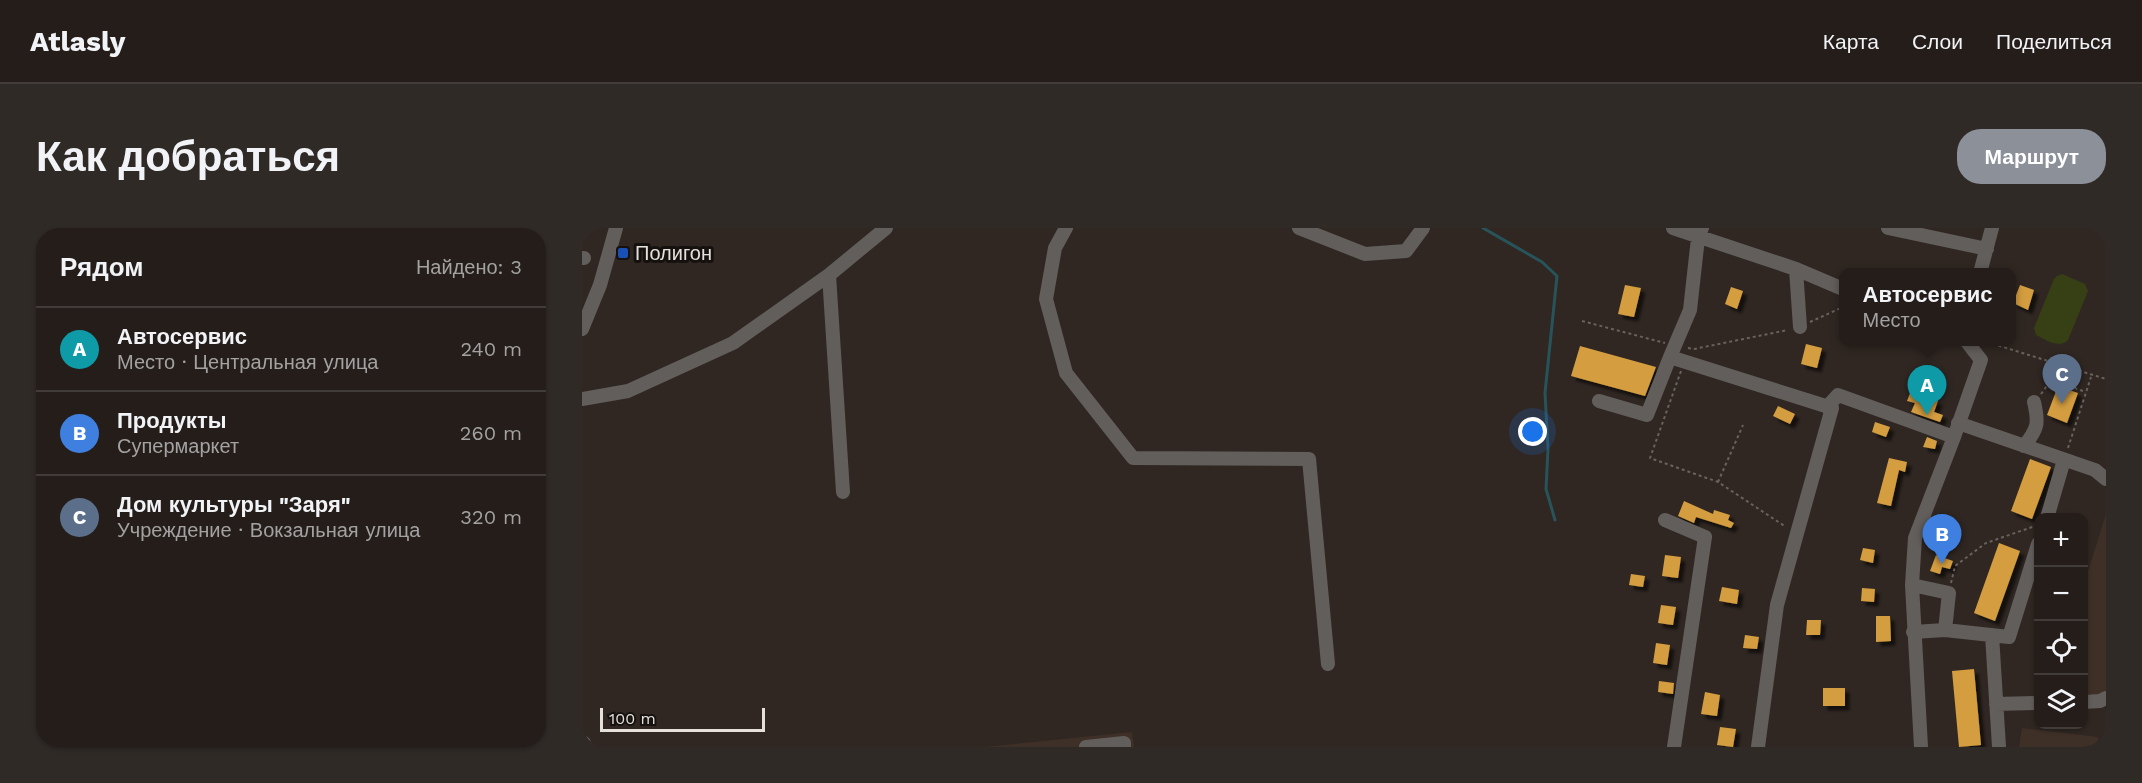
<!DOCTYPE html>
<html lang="ru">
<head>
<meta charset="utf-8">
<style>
  :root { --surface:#241d1a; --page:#302a27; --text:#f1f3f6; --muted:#a3a2a2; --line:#413b39; --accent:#8c9099 }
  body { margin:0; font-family:"Work Sans",sans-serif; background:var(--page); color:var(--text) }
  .controls { position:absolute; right:18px; bottom:18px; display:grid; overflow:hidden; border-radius:12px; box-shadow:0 2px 4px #0004 }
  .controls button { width:54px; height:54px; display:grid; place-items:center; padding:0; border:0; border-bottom:2px solid var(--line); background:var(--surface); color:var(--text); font:30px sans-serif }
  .scale { position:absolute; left:18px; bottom:15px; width:165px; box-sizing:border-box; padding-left:6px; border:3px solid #e5e0dc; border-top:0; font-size:16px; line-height:21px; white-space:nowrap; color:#e5e0dc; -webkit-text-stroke:4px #15110f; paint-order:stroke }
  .you { position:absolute; left:951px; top:204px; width:21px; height:21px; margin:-15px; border:4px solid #fff; border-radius:50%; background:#1a73e8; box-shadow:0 0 0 9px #1a73e833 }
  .badge { display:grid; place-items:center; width:39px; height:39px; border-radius:50%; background:var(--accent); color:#fff; font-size:20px; font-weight:700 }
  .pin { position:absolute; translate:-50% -50px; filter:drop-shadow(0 2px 3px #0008) }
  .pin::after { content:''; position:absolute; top:32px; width:21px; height:18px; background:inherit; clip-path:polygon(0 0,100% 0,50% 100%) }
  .popup { position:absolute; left:1257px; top:40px; width:177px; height:78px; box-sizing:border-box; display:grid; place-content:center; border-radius:12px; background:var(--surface); filter:drop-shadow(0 2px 4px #0005); font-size:20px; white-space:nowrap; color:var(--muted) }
  .popup b { font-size:22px; color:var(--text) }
  .popup::after { content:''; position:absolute; left:50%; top:100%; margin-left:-12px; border:12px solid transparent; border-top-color:var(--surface) }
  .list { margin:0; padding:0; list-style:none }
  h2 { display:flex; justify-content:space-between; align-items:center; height:78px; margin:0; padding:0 24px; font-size:26px }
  h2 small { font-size:20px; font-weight:400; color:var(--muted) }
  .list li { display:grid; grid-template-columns:39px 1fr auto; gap:18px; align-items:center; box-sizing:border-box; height:84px; padding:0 24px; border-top:2px solid var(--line) }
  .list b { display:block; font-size:22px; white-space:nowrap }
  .list p { margin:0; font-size:20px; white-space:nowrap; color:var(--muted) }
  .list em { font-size:20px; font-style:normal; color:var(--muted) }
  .icon { flex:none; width:33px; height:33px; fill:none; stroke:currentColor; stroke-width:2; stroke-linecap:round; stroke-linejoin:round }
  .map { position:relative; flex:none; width:1524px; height:519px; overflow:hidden; border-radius:24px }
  header { display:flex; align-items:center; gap:36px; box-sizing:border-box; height:84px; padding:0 30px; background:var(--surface); border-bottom:2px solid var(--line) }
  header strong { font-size:28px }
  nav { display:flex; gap:33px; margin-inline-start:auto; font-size:21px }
  .intro { display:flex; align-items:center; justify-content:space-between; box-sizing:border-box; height:144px; padding:0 36px }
  h1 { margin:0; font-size:42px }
  .button { padding:15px 27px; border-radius:24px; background:var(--accent); color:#fff; font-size:21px; font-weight:700 }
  main { display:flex; gap:36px; padding:0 36px }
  aside { flex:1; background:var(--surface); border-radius:24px; box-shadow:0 2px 4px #0004 }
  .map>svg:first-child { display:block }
  .built { fill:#3e3027 }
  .green { fill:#374015 }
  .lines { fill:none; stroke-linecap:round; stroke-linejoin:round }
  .stream { stroke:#27545b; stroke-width:3 }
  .building { fill:#d49d3f; filter:url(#shadow) }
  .path { stroke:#69615d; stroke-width:2; stroke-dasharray:3 3; stroke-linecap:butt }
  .minor { stroke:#625e5b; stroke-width:14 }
  .transit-dot { fill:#1a4fb4; stroke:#15110f; stroke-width:2 }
  .labels { text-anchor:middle; stroke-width:6; stroke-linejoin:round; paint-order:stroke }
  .poi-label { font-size:20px; fill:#e5e0dc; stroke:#15110f; text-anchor:start }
</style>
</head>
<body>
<header>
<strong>Atlasly</strong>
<nav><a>Карта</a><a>Слои</a><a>Поделиться</a></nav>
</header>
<div class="intro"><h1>Как добраться</h1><a class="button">Маршрут</a></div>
<main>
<aside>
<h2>Рядом<small>Найдено: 3</small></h2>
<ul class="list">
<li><span class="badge" style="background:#0f9aa8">A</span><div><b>Автосервис</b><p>Место · Центральная улица</p></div><em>240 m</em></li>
<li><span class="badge" style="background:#3f7fe0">B</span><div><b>Продукты</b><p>Супермаркет</p></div><em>260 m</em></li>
<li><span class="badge" style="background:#5c6f8a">C</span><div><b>Дом культуры &quot;Заря&quot;</b><p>Учреждение · Вокзальная улица</p></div><em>320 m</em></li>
</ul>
</aside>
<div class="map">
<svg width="1524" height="519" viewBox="0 0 1524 519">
  <defs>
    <filter id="shadow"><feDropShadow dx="4.5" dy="4.5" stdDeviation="1.5" flood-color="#0009"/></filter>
  </defs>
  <rect width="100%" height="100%" fill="#302722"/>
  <path class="built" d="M1524 286V469L1502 466V356Z
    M1440 500 1516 509V519H1437Z
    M550 504 552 519H403Z"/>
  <path class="green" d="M1480 46 1503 56 1506 63 1486 112C1477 121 1464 112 1454 107L1452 100 1472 51 1475 48Z"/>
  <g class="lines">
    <path class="stream" d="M901 0 960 34 975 48 963 165 966 221 964 261 973 292"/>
  </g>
  <path class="building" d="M1043 57 1059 60 1052 89 1036 86Z
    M1438 57 1452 62 1446 82 1431 75Z
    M1149 59 1161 63 1155 81 1143 76Z
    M1224 116 1240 120 1235 140 1219 136Z
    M998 118 1074 139 1063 168 989 148Z
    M1343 141 1357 146 1348 170 1356 173 1352 184 1361 187 1358 194 1329 184 1333 175 1325 173 1333 152 1339 154Z
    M1476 158 1496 165 1485 195 1465 187Z
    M1196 178 1213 186 1208 196 1191 188Z
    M1293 194 1308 199 1304 209 1290 204Z
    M1345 209 1355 213 1353 221 1341 219Z
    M1307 230 1325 234 1323 244 1317 242 1309 278 1295 275Z
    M1448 231 1469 239 1450 291 1429 283Z
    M1102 273 1131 286 1132 282 1148 287 1146 292 1152 295 1149 300 1114 289 1112 295 1096 288Z
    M1417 315 1438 323 1413 393 1392 385Z
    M1281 320 1293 322 1291 335 1278 332Z
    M1083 327 1099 329 1096 350 1080 348Z
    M1354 327 1371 333 1368 341 1360 339 1358 346 1348 343Z
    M1049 346 1063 348 1061 359 1047 357Z
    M1140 359 1157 362 1155 376 1137 373Z
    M1280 360 1293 361 1292 374 1279 373Z
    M1079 377 1094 379 1091 397 1076 395Z
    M1294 388H1308L1309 413 1294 414Z
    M1225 392H1239L1238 407H1224Z
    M1163 407 1177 409 1175 421 1161 420Z
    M1074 415 1088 417 1085 437 1071 435Z
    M1392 441 1399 517 1377 519 1370 443Z
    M1077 453 1092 455 1091 466 1076 464Z
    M1241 460H1263V478H1241Z
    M1123 464 1138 467 1135 488 1119 486Z
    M1138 499 1154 501 1151 519 1135 517Z"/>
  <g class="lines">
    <path class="path" d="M1000 93 1083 115
      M1228 94 1261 79
      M1405 114 1524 151
      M1106 120 1112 121 1206 102
      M1099 143 1068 230 1136 254 1204 299
      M1459 166 1469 152 1504 164
      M1486 220 1509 149
      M1136 254 1161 197
      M1369 355 1373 338 1404 315 1456 297"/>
    <path class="minor" d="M484 0 473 20 464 71 484 145 551 230 727 231 746 436
      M717 0 783 26 824 23 841 0
      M1091 0 1214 41 1261 61
      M1120 0 1116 10 1108 82 1088 129 1250 180 1195 377 1176 519
      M1306 0 1405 21
      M0 30H2
      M1214 41 1218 99
      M1398 45 1410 0
      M247 47 261 264
      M0 101 18 57 34 0
      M0 171 46 163 151 115 247 47 304 0
      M1017 173 1065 187 1088 129
      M1245 179 1256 167 1372 209
      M1376 195 1513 242 1524 251
      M1442 218C1456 201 1457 195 1452 174
      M1465 290 1482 232
      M1083 292 1123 309 1092 519
      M1330 357 1367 365 1363 402 1331 404
      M1363 402 1427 409 1456 316
      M1410 407 1417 519
      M1502 474 1518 473 1524 470
      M1414 476 1456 475
      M0 515H2
      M504 519 542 515V519
      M1339 519 1330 357 1333 310 1372 209 1399 132 1385 114"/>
  </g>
  <rect class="transit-dot" x="35" y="19" width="12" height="12" rx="3"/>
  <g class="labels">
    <g class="poi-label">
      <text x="53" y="32">Полигон</text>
    </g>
  </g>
</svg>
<div class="controls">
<button>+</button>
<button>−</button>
<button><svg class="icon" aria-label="locate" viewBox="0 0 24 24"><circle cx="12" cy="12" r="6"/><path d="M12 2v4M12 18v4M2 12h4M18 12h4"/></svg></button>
<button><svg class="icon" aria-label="layers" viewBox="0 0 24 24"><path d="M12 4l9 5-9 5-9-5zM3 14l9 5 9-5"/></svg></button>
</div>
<div class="scale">100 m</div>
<div class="you"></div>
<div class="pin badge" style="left:1345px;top:187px;background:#0f9aa8">A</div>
<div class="popup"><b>Автосервис</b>Место</div>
<div class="pin badge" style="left:1360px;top:336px;background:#3f7fe0">B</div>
<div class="pin badge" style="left:1480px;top:176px;background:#5c6f8a">C</div>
</div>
</main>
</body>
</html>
